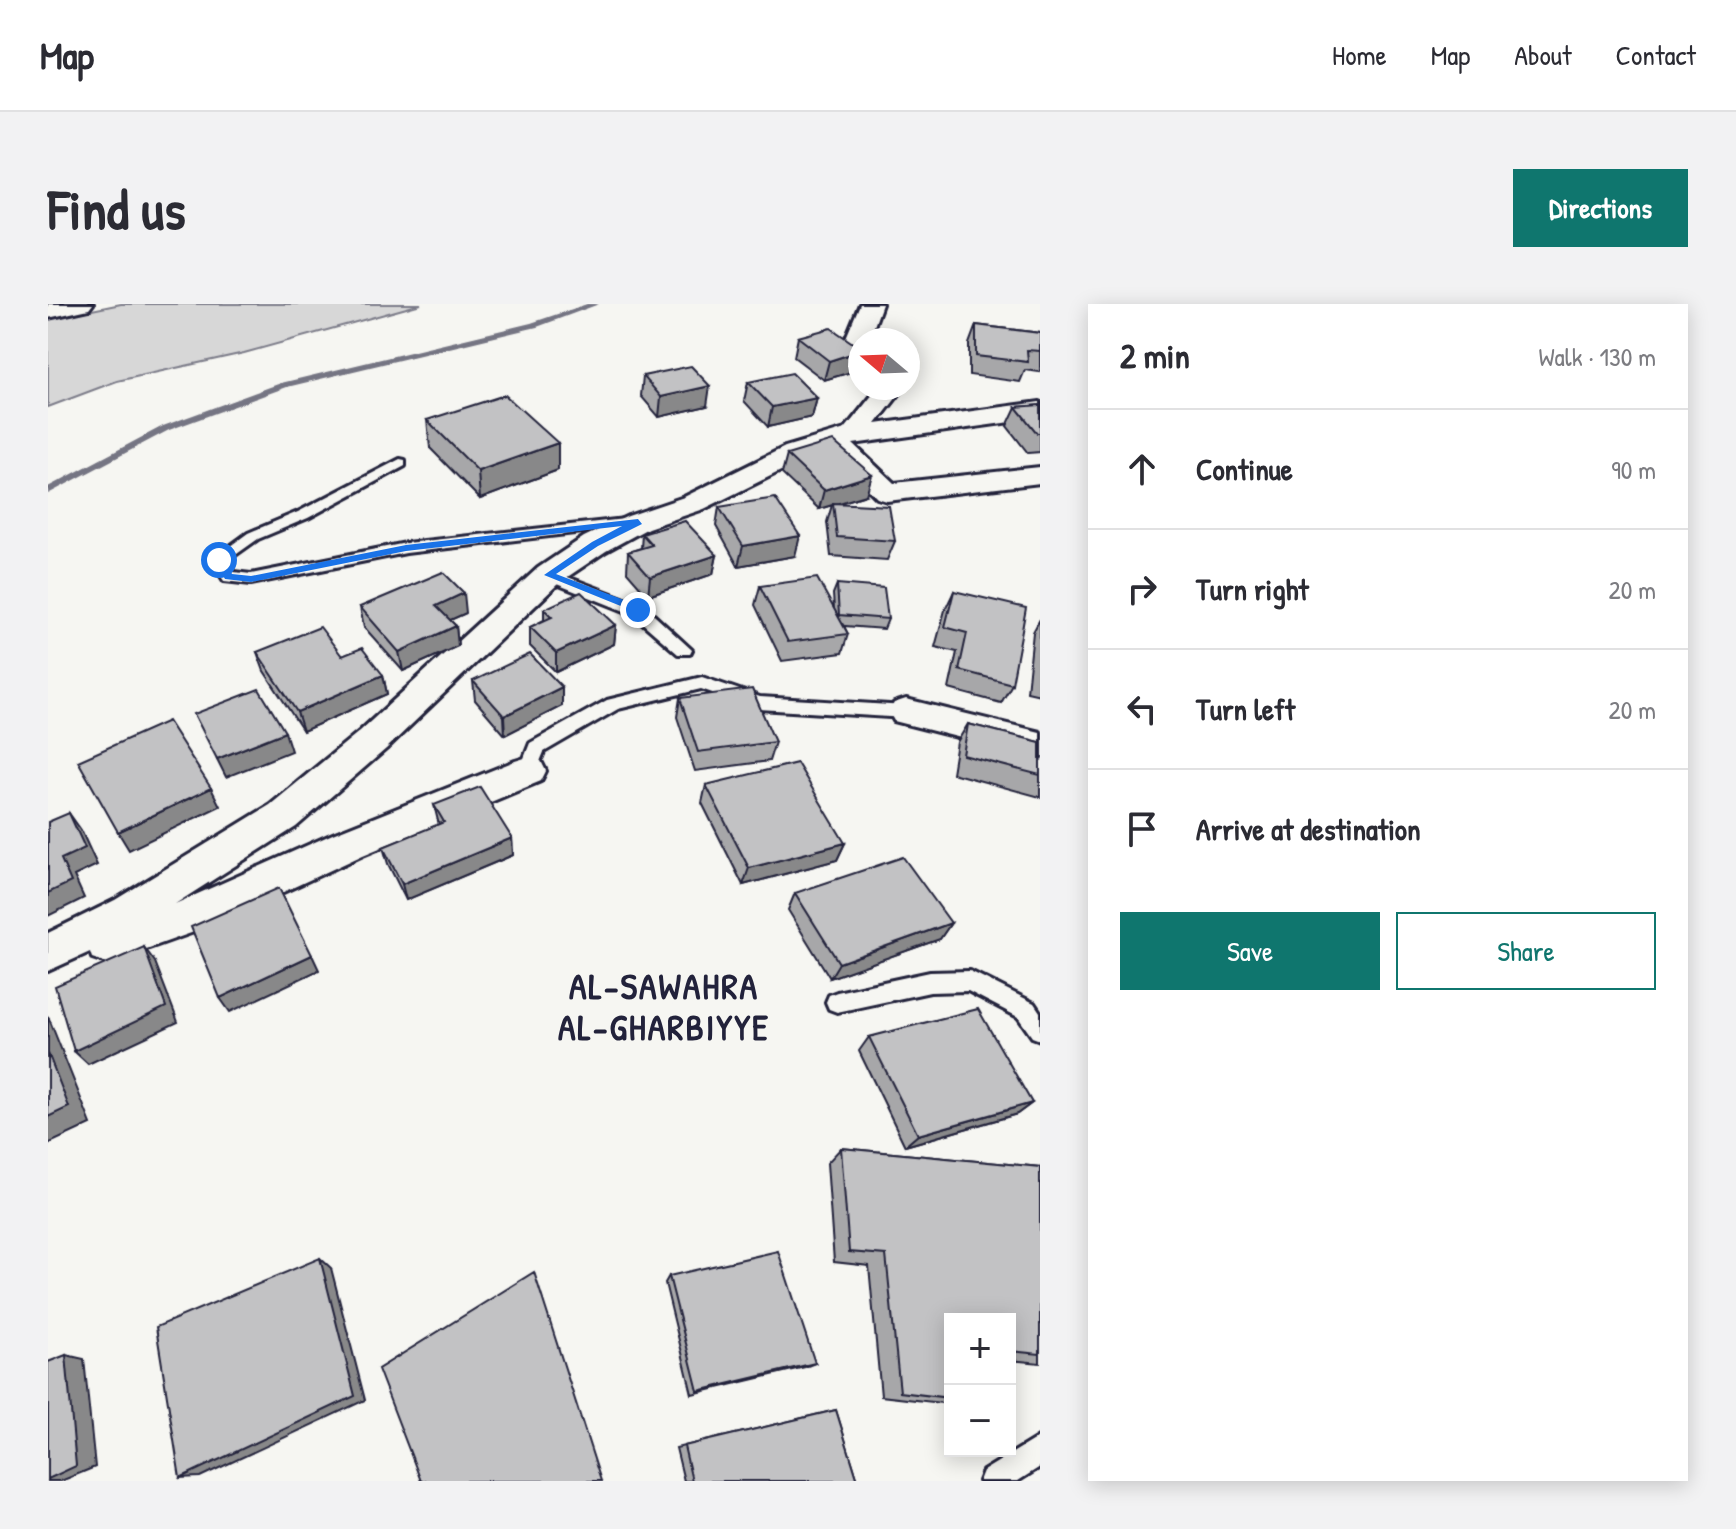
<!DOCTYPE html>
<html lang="en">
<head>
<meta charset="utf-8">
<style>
  :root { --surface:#fff; --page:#f2f2f3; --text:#2b2b33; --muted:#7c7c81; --line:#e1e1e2; --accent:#0f766e }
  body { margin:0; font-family:"Patrick Hand",sans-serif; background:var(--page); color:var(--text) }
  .controls { position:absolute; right:24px; bottom:24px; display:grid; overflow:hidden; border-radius:0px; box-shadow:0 4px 20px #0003 }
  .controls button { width:72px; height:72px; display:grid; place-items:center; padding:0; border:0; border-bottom:2px solid var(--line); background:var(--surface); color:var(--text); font:40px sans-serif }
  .compass { position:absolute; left:800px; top:24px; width:72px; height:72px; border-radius:50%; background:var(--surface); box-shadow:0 4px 20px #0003; rotate:289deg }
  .stop { position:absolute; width:24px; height:24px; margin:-18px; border:6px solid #1a73e8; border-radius:50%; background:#fff }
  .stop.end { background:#1a73e8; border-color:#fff; box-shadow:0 2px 8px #0008 }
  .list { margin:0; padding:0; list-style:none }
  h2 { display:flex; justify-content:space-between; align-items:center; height:104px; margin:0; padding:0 32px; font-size:34px }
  h2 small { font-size:26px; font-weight:400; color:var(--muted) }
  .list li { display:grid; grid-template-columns:52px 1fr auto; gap:24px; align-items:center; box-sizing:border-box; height:120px; padding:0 32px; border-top:2px solid var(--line) }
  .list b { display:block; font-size:30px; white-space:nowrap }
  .list em { font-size:26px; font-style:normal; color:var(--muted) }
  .actions { display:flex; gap:16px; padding:24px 32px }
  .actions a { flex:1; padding:18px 0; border:2px solid var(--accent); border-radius:0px; text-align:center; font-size:28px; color:var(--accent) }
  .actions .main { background:var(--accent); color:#fff }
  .icon { flex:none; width:44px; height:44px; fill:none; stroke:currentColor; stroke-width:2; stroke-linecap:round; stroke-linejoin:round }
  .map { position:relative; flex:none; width:992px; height:1177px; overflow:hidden; border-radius:0px }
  header { display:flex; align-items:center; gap:48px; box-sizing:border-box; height:112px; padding:0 40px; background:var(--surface); border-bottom:2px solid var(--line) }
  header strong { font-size:38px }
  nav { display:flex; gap:44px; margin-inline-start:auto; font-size:28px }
  .intro { display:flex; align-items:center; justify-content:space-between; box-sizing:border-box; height:192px; padding:0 48px }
  h1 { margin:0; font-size:56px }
  .button { padding:20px 36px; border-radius:0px; background:var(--accent); color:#fff; font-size:28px; font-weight:700 }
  main { display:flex; gap:48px; padding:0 48px }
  aside { flex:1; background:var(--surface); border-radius:0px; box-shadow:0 4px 20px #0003 }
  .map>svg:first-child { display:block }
  .green { fill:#d7d7d7; stroke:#7c7c89; stroke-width:2 }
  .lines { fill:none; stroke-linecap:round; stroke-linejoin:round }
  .stream { fill:#757583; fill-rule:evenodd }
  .service-casing { stroke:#22223b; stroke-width:6 }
  .minor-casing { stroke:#22223b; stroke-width:6 }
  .tertiary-casing { stroke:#22223b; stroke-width:6 }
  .service { fill:#f6f6f2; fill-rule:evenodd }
  .minor { fill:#f6f6f2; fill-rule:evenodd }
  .tertiary { fill:#f6f6f2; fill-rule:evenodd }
  .wall { fill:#a7a7a9; stroke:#22223b; stroke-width:2 }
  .shaded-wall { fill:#888889; stroke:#22223b; stroke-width:2 }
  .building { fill:#c2c2c4; stroke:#22223b; stroke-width:2 }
  .route { fill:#1a73e8 }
  .labels { text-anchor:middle; stroke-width:8; stroke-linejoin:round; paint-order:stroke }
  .district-label { font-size:36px; font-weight:bold; letter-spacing:2px; fill:#22223b; stroke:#f6f6f2 }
</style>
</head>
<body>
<header>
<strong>Map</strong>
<nav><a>Home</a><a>Map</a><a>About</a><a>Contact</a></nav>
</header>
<div class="intro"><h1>Find us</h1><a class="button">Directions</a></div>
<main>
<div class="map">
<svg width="992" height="1177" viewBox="0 0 992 1177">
  <rect width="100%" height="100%" fill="#f6f6f2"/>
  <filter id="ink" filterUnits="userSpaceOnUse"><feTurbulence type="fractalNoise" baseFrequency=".0125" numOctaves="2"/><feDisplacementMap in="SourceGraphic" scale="16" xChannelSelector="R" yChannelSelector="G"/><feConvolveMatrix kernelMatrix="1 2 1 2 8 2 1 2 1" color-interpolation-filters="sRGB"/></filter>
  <g filter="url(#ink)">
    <path class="green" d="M73 0H373L196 49 69 77 0 103V15Z"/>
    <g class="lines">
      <path class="stream" d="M539 0H551L489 23 239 83 121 126 0 190V183L115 122 233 79 483 19Z"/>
      <defs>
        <path id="service" d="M352 155 357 156V162L260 214 210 235 179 257 186 268 203 270 358 239 586 214 593 218 586 222 358 249 203 280 176 277 163 256 200 229 250 208Z
          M501 266 596 302 644 346 642 350H630L584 310 496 275V267Z
          M654 373 712 393 858 402 867 408 858 414 711 405 653 385 570 405 496 448 486 472 480 474 471 467 482 439 559 396Z
          M922 667 986 699 992 708V736L984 733 970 713 920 687 882 688 789 708 781 705 778 698 781 691 789 688 882 668Z
          M992 1132V1163L970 1177H931L935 1167Z"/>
        <path id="minor" d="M812 0H834L821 36H812V51L803 49 795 41Z
          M830 84H856L828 120 992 98V114L805 140 846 179 992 163V179L839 197 829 194 782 147 757 155 656 205 600 224 558 247 512 278 338 445 248 523 127 600 287 529 467 457 480 453 493 457 498 467 493 477 315 551 160 623 59 659 44 654 42 648 0 667V629L67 596 222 501 312 427 490 264 536 233 580 212 636 193 737 143 797 125Z
          M858 395 992 428V454L846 417 841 408 846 399Z"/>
        <path id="tertiary" d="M0 0H45L41 5 0 14Z"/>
      </defs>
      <use href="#service" class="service-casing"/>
      <use href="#minor" class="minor-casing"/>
      <use href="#tertiary" class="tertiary-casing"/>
      <use href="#service" class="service"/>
      <use href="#minor" class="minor"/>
      <use href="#tertiary" class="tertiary"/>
    </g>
    <path class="wall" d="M928 21 992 29V68L977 66 972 78 921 71V40Z
      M750 33 812 44V58L810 66 776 76 746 53Z
      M595 72 659 102 611 113 593 92Z
      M700 78 769 94 764 113 720 123 696 97Z
      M992 101V148L980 149 959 122 968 103Z
      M379 116 510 139V166L432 195 382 144Z
      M739 151 818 191 791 199 847 237 839 256 783 252 779 218 784 201 771 205 734 170Z
      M671 203 747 252 690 262 668 222Z
      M594 230 669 251 665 270 600 292 579 268 580 248 593 244Z
      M789 280 840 315 836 325 796 322 800 330 794 349 734 357 707 301 712 282 786 305 785 290Z
      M906 287 964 380 953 399 901 385 909 348 887 343 897 306Z
      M312 303 418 309 402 316 408 322 410 342 355 367 316 323Z
      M496 305 568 321 566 340 508 368 482 342V323L496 316Z
      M992 315V391L979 388 985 328Z
      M209 348 294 352 335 371 339 390 255 427 216 367Z
      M425 377 514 383V402L457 431 427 396Z
      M632 394 727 438 721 457 647 467 629 413Z
      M920 420 992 438V493L904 469 909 438Z
      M658 481 797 539 789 556 695 581 654 499Z
      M386 501 464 534 465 551 358 596 340 560 335 543 391 521Z
      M747 589 903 619 892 635 782 674 740 606Z
      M821 733 984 799 969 810 857 842 811 747Z
      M793 844 992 863V1059L962 1056V1015H902V1100L833 1092 821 962 786 958 779 859Z
      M621 972 767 1059 757 1063 644 1090 617 979Z
      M788 1106 810 1177H636L628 1144Z"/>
    <path class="shaded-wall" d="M812 47V58L810 66 776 76 781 57Z
      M662 82 659 102 611 113 613 93Z
      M769 94 764 113 720 123 724 103Z
      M510 139V166L432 195 430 167Z
      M824 171 818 191 771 205 776 186Z
      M752 232 747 252 690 262 695 242Z
      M669 251 665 270 600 292 602 273Z
      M416 289 418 309 391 321 388 302Z
      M568 321 566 340 508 368V349Z
      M408 322 410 342 355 367 351 348Z
      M335 371 339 390 255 427 249 408Z
      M514 383V402L457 431 456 412Z
      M237 428 243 447 178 473 169 455Z
      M163 484 172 502 81 546 70 528Z
      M21 509 33 526 49 561 26 572 36 594 0 612V589L13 555Z
      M464 534 465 551 358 596 354 580Z
      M797 539 789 556 695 581 701 564Z
      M903 619 892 635 782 674 791 659Z
      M96 643 107 658 130 718 40 760 26 747Z
      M264 651 271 666 182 708 172 694Z
      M0 712 43 820 0 840Z
      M984 799 969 810 857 842 870 831Z
      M272 954 283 964 317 1096 152 1173 132 1174Z
      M18 1051 36 1055 47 1163 13 1177H0Z"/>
    <path class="building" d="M928 21 992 29V47L979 46 980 58 928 52Z
      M783 24 812 44V47L781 57 750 33Z
      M643 62 662 82 613 93 595 72Z
      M744 69 769 94 724 103 700 78Z
      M457 91 510 139 430 167 379 116Z
      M992 101V129H989L968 103Z
      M785 137 824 171 776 186 739 151Z
      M727 194 752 232 695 242 671 203Z
      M785 199 841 202 847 237 789 233Z
      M637 217 669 251 602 273 580 248 604 241 594 230Z
      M395 268 416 289 388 302 408 322 351 348 312 303Z
      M769 274 800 330 740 338 712 282Z
      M789 280 836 284 840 315 791 311Z
      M906 287 978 304 964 380 911 366 919 329 897 323Z
      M533 288 568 321 508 349 482 323 504 313 496 305Z
      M272 323 294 352 314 344 335 371 249 408 209 348Z
      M482 350 514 383 456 412 425 377Z
      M211 385 237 428 169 455 146 410Z
      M704 385 727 438 650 448 632 394Z
      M120 417 163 484 70 528 30 457Z
      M920 420 992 438V471L915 451Z
      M749 459 797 539 701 564 658 481Z
      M432 483 464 534 354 580 335 543 396 518 386 501Z
      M21 509 37 544 13 555 23 578 0 589V518Z
      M855 553 903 619 791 659 747 589Z
      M231 584 264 651 172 694 143 623Z
      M96 643 118 703 26 747 7 682Z
      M930 705 984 799 870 831 821 733Z
      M0 749 21 803 0 813Z
      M793 844 992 863V1050L962 1047V1015H902V1094L852 1088 838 951 801 948Z
      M730 947 767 1059 650 1087 621 972Z
      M272 954 307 1092 132 1174 108 1023Z
      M486 968 553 1177H373L330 1065Z
      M18 1051 28 1162 0 1175V1058Z
      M788 1106 810 1177H644L636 1142Z"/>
  </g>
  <path class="route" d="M590 215 594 220 550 242 508 270 594 303V308L590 309 496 271 544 238 574 222 358 247 203 278 177 275 166 256 175 253 184 270 203 272 358 241Z"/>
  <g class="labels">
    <g class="district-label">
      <text x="616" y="695">AL-SAWAHRA<tspan x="616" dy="41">AL-GHARBIYYE</tspan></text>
    </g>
  </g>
</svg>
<div class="controls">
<button>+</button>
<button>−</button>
</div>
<svg class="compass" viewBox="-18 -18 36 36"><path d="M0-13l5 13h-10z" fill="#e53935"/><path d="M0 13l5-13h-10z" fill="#7c7c81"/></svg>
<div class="stop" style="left:171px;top:256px"></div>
<div class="stop end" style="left:590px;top:306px"></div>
</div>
<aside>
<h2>2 min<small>Walk · 130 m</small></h2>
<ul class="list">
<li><svg class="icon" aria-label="ahead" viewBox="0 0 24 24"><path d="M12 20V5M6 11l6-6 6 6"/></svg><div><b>Continue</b></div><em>90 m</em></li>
<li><svg class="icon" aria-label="right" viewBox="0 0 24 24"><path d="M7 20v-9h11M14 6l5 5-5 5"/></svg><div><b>Turn right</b></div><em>20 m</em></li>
<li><svg class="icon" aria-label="left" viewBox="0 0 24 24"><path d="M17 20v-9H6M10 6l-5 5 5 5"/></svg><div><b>Turn left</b></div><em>20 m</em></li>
<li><svg class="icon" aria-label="arrive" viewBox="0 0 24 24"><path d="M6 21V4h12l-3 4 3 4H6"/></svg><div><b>Arrive at destination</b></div></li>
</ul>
<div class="actions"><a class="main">Save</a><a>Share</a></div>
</aside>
</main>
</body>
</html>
